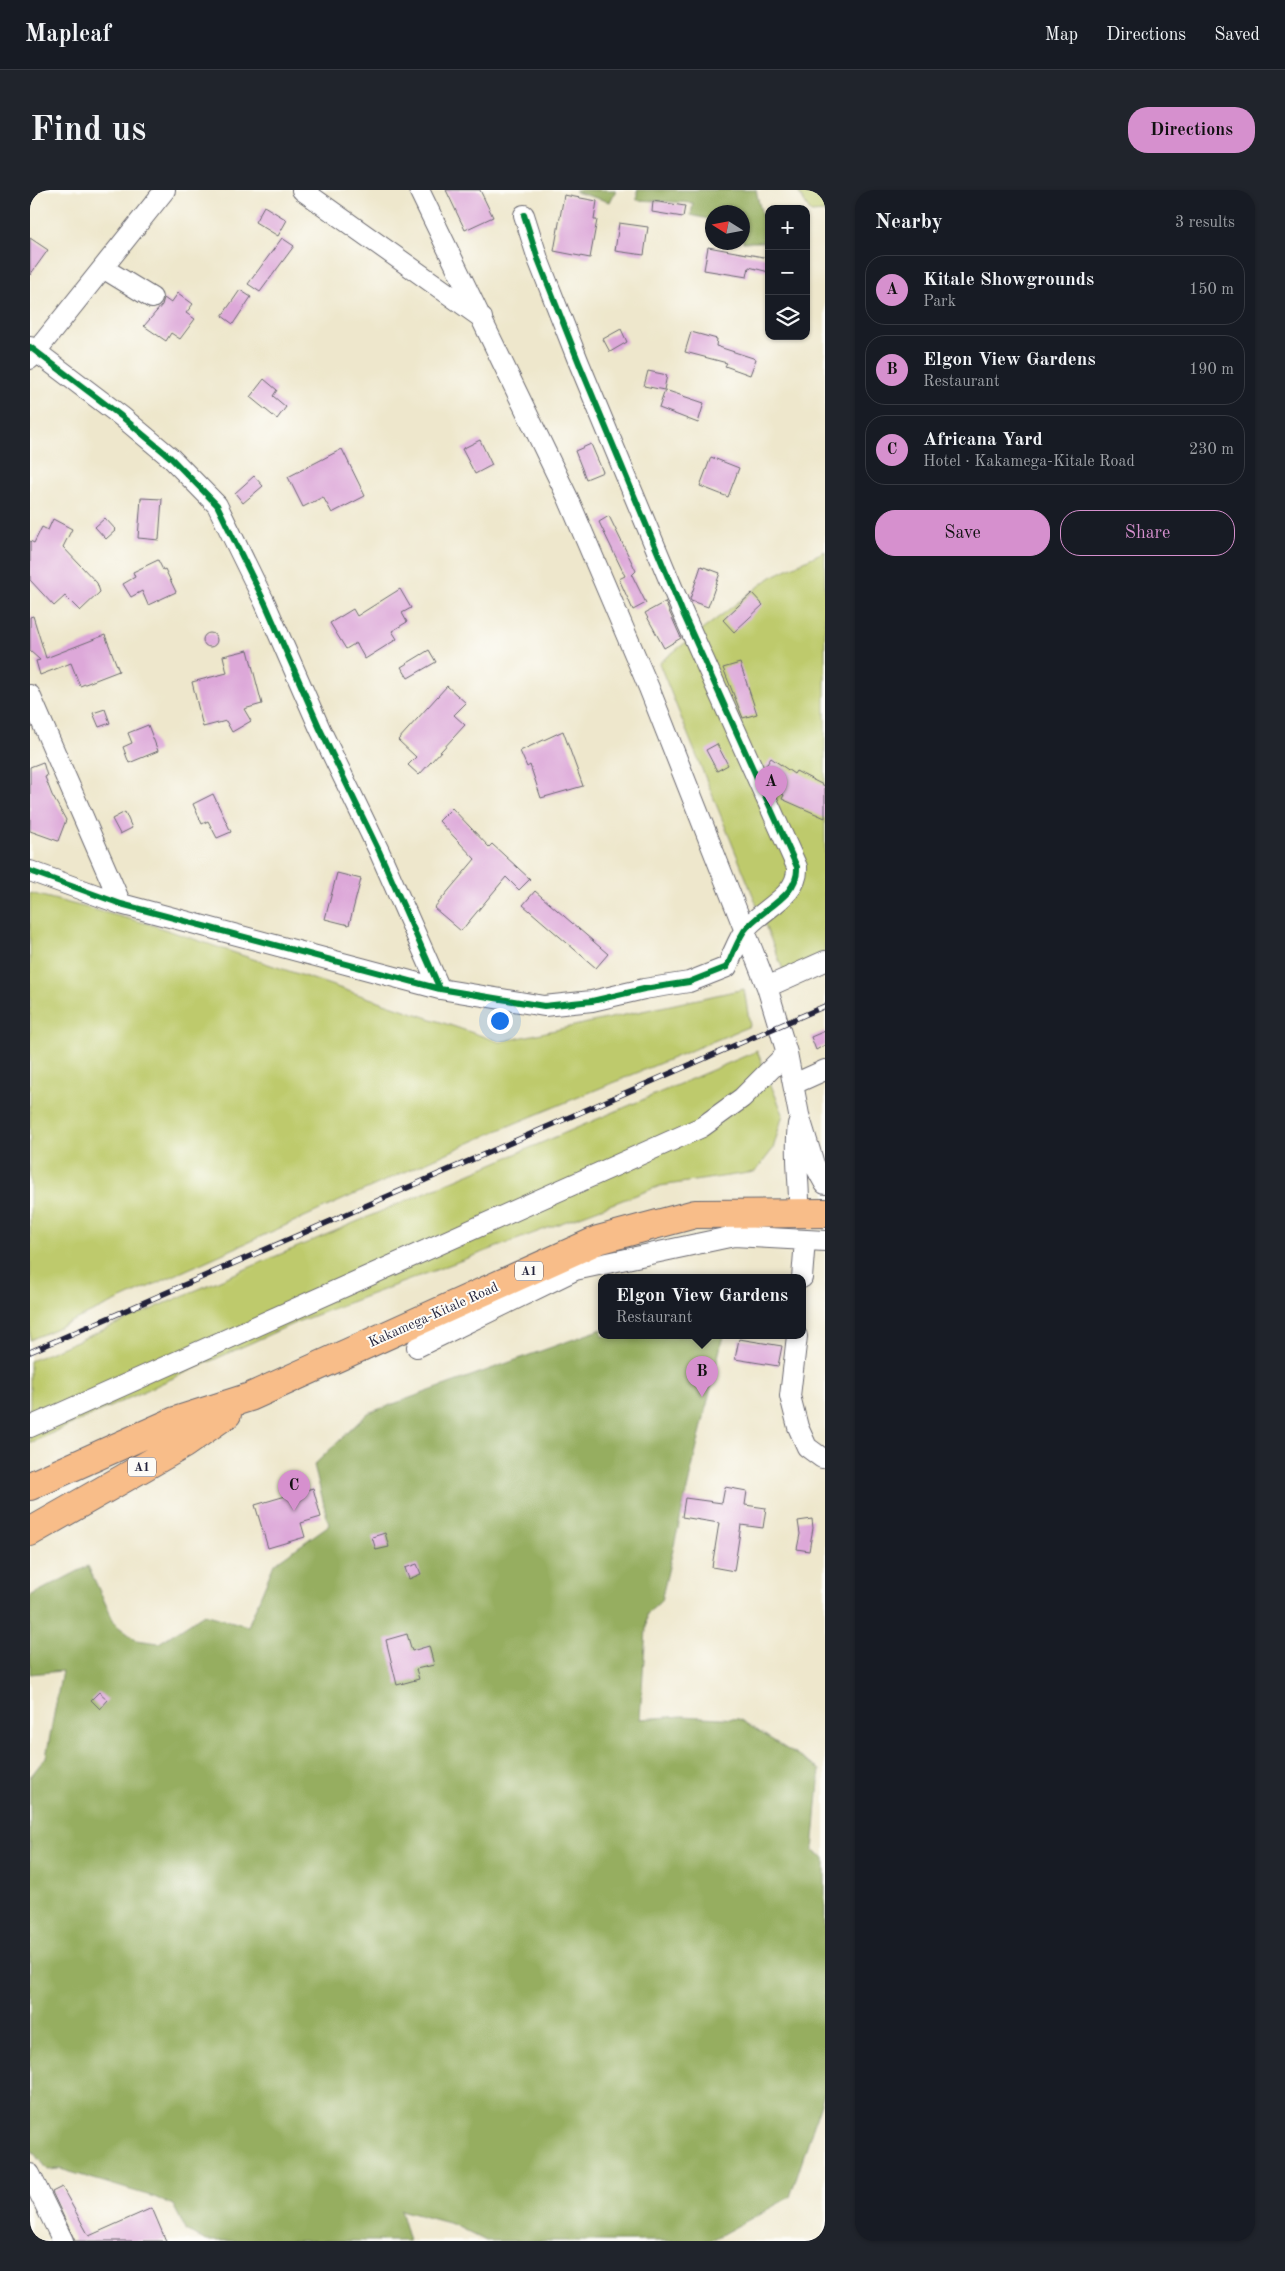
<!DOCTYPE html>
<html lang="en">
<head>
<meta charset="utf-8">
<style>
  :root { --surface:#171b24; --page:#20242c; --text:#f1f3f6; --muted:#9ea1a6; --line:#363941; --accent:#d690ce }
  body { margin:0; font-family:"Old Standard TT",serif; background:var(--page); color:var(--text) }
  .controls { position:absolute; right:15px; top:15px; display:grid; overflow:hidden; border-radius:10px; box-shadow:0 1px 4px #0004 }
  .controls button { width:45px; height:45px; display:grid; place-items:center; padding:0; border:0; border-bottom:1px solid var(--line); background:var(--surface); color:var(--text); font:25px sans-serif }
  .compass { position:absolute; left:675px; top:15px; width:45px; height:45px; border-radius:50%; background:var(--surface); box-shadow:0 1px 4px #0004; rotate:281deg }
  .you { position:absolute; left:469px; top:830px; width:18px; height:18px; margin:-12px; border:4px solid #fff; border-radius:50%; background:#1a73e8; box-shadow:0 0 0 8px #1a73e833 }
  .badge { display:grid; place-items:center; width:32px; height:32px; border-radius:50%; background:var(--accent); color:#111; font-size:16px; font-weight:700 }
  .pin { position:absolute; translate:-50% -41px; filter:drop-shadow(0 1px 2px #0008) }
  .pin::after { content:''; position:absolute; top:26px; width:18px; height:15px; background:inherit; clip-path:polygon(0 0,100% 0,50% 100%) }
  .popup { position:absolute; left:568px; top:1084px; width:208px; height:65px; box-sizing:border-box; display:grid; place-content:center; border-radius:10px; background:var(--surface); filter:drop-shadow(0 1px 4px #0005); font-size:16px; white-space:nowrap; color:var(--muted) }
  .popup b { font-size:19px; color:var(--text) }
  .popup::after { content:''; position:absolute; left:50%; top:100%; margin-left:-10px; border:10px solid transparent; border-top-color:var(--surface) }
  .list { margin:0; padding:0; list-style:none }
  h2 { display:flex; justify-content:space-between; align-items:center; height:65px; margin:0; padding:0 20px; font-size:21px }
  h2 small { font-size:16px; font-weight:400; color:var(--muted) }
  .list li { display:grid; grid-template-columns:32px 1fr auto; gap:15px; align-items:center; box-sizing:border-box; height:70px; margin:0 10px 10px; padding:0 10px; border:1px solid var(--line); border-radius:20px }
  .list b { display:block; font-size:19px; white-space:nowrap }
  .list p { margin:0; font-size:16px; white-space:nowrap; color:var(--muted) }
  .list em { font-size:16px; font-style:normal; color:var(--muted) }
  .actions { display:flex; gap:10px; padding:15px 20px }
  .actions a { flex:1; padding:11px 0; border:1px solid var(--accent); border-radius:20px; text-align:center; font-size:18px; color:var(--accent) }
  .actions .main { background:var(--accent); color:#111 }
  .icon { flex:none; width:28px; height:28px; fill:none; stroke:currentColor; stroke-width:2; stroke-linecap:round; stroke-linejoin:round }
  .map { position:relative; flex:none; width:795px; height:2051px; overflow:hidden; border-radius:20px }
  header { display:flex; align-items:center; gap:30px; box-sizing:border-box; height:70px; padding:0 25px; background:var(--surface); border-bottom:1px solid var(--line) }
  header strong { font-size:24px }
  nav { display:flex; gap:28px; margin-inline-start:auto; font-size:18px }
  .intro { display:flex; align-items:center; justify-content:space-between; box-sizing:border-box; height:120px; padding:0 30px }
  h1 { margin:0; font-size:35px }
  .button { padding:12px 22px; border-radius:20px; background:var(--accent); color:#111; font-size:18px; font-weight:700 }
  main { display:flex; gap:30px; padding:0 30px }
  aside { flex:1; background:var(--surface); border-radius:20px; box-shadow:0 1px 4px #0004 }
  .map>svg:first-child { display:block }
  .green { fill:#beca6c; stroke:#707654 }
  .forest { fill:#96ae60; stroke:#5c684e }
  .building { fill:#dda8d9 }
  .lines { fill:none; stroke-linecap:round; stroke-linejoin:round }
  .minor-casing { stroke:#69676e; stroke-width:22 }
  .highway-casing { stroke:#69676e; stroke-width:30 }
  .minor { stroke:#fff; stroke-width:20 }
  .highway { stroke:#f8bd89; stroke-width:28 }
  .rail-casing { stroke:#22223b; stroke-width:5.5 }
  .rail { stroke:#fdfcf7; stroke-width:4; stroke-dasharray:11; stroke-linecap:butt }
  .cycleway-casing { stroke:#fdfcf7; stroke-width:9 }
  .cycleway { stroke:#00873e; stroke-width:6 }
  .labels { text-anchor:middle; stroke-width:4; stroke-linejoin:round; paint-order:stroke }
  .shield { fill:#fdfcf7; stroke:#646373; stroke-width:1 }
  .shield-label { font-size:12px; font-weight:bold; fill:#22223b }
  .street-label { font-size:14px; fill:#22223b; stroke:#fdfcf7 }
</style>
</head>
<body>
<header>
<strong>Mapleaf</strong>
<nav><a>Map</a><a>Directions</a><a>Saved</a></nav>
</header>
<div class="intro"><h1>Find us</h1><a class="button">Directions</a></div>
<main>
<div class="map">
<svg width="795" height="2051" viewBox="0 0 795 2051">
  <rect width="100%" height="100%" fill="#fdfcf7"/>
  <filter id="ink" filterUnits="userSpaceOnUse"><feTurbulence type="fractalNoise" baseFrequency=".02" numOctaves="2"/><feDisplacementMap in="SourceGraphic" scale="10" xChannelSelector="R" yChannelSelector="G"/><feConvolveMatrix kernelMatrix="1 2 1 2 8 2 1 2 1" color-interpolation-filters="sRGB"/></filter>
  <filter id="wash" filterUnits="userSpaceOnUse"><feTurbulence type="fractalNoise" baseFrequency=".0096" numOctaves="4" result="noise"/><feDisplacementMap in="SourceGraphic" scale="20" xChannelSelector="R" yChannelSelector="G"/><feGaussianBlur stdDeviation="1.12" result="paint"/><feColorMatrix in="noise" values="0 0 0 0 0 0 0 0 0 0 0 0 0 0 0 0 0 1.4 0 .05"/><feComposite in="paint" operator="in"/></filter>
  <g filter="url(#wash)">
    <rect width="100%" height="100%" fill="#eee7cc"/>
    <path class="green" d="M767 0H795V22L781 23Z
      M795 361V762L754 782 629 473 741 387Z
      M0 703 119 734 470 852 714 799 720 836 464 942 0 1150Z
      M727 861 753 924 743 959 725 982 630 996 267 1132 0 1253V1171Z"/>
    <path class="forest" d="M546 0H586L580 12 546 2Z
      M607 0H726L738 52H713L712 22H682V30L661 25 663 13 607 10Z
      M572 1139V1146H693L631 1411 617 1424 610 1529 653 1526 709 1529 790 1580 783 1661 795 1667V1901L760 2007 680 2051H456L422 2034 370 2020 379 2051H177L157 2042 143 2015 124 2007 30 1979 18 1980 0 1957V1587L16 1567 32 1481 0 1484V1406L58 1376 85 1434 106 1450 129 1453 174 1424 218 1436 244 1374 299 1335 284 1275 338 1223Z"/>
    <g id="blocks">
      <path class="building" d="M416 0H450L463 27 435 40Z
        M534 5 567 11 564 30H567L560 68 524 61Z
        M623 11 655 16 653 27 622 22Z
        M234 16 257 30 248 46 225 32Z
        M589 33 618 37 614 65 585 61Z
        M0 48 18 60 0 85Z
        M252 48 264 56 230 102 218 94Z
        M678 57 739 68V82L719 77 717 87 674 80Z
        M210 100 221 107 203 134 192 126Z
        M148 103 163 114 156 123 165 129 150 149 141 143 136 151 114 136 132 115 134 108 141 113Z
        M591 139 597 152 580 162 573 149Z
        M661 142 687 149 686 156 726 169 720 185 695 176 697 173 655 162Z
        M618 181 637 185 634 200 614 196Z
        M234 189 247 200 243 206 256 217 247 229 220 207Z
        M635 200 674 213 668 233 629 218Z
        M450 250 462 275 445 284 432 259Z
        M561 254 573 282 556 289 545 261Z
        M312 259 335 306 302 323 293 307 273 317 258 287Z
        M681 267 709 278 698 307 670 296Z
        M224 286 233 296 213 313 205 303Z
        M111 308 132 309 129 350 108 348Z
        M579 326 606 381 602 385 616 413 603 420 589 389 595 386 569 332Z
        M75 328 86 340 76 349 65 337Z
        M23 329 42 339 33 357 67 393 70 402 50 421 35 406 24 416 0 390V351L4 353 12 337 18 340Z
        M128 370 133 380 135 379 146 402 118 415 112 401 101 407 93 394 105 387 103 382Z
        M671 376 690 383 678 417 661 411 660 409Z
        M370 399 381 418 372 423 377 432 362 441 367 449 335 469 326 453 316 459 300 433 323 419 327 426Z
        M722 403 733 415 704 442 693 430Z
        M635 412 651 448 634 458 615 423Z
        M3 426 16 468 75 445 89 481 50 496 41 473 10 485 6 471 10 470 0 461V427Z
        M173 450a7 7 0 1 1 14 0a7 7 0 1 1-14 0Z
        M218 460 232 514 214 519 221 531 202 542 196 531 173 537 162 492 197 483 193 466Z
        M399 460 406 472 378 488 371 477Z
        M710 473 727 524 713 528 693 478Z
        M417 496 436 513 424 525 435 535 389 585 378 575 386 567 368 550Z
        M75 519 80 533 69 537 63 523Z
        M118 535 128 561 99 573 93 557 102 553 98 543Z
        M533 541 553 596 511 608 500 575 497 577 490 561Z
        M687 554 698 575 687 581 676 560Z
        M741 568 764 584 766 581 795 596V628L752 609 754 605 745 599 743 594 746 588 738 582 735 577Z
        M13 572 17 586 15 587 22 605 36 630 28 651 0 641V577Z
        M183 604 201 642 187 648 178 631 172 634 163 614Z
        M422 618 459 657 462 654 500 689 489 700 476 687 431 741 404 718 445 669 409 631Z
        M95 622 102 638 90 644 82 629Z
        M307 683 331 689 319 735 295 729Z
        M505 701 578 764 566 778 493 715Z
        M795 841V855L786 860 781 847Z
        M709 1149 752 1156 748 1176 705 1169Z
        M695 1297 717 1301 715 1315 736 1318 733 1338 711 1335 704 1381 682 1377 689 1333 652 1327 655 1308 692 1313Z
        M283 1298 291 1327 271 1333 275 1347 238 1358 225 1315Z
        M782 1329 783 1338 779 1361 767 1359 770 1344 768 1331Z
        M355 1343 359 1357 346 1360 342 1347Z
        M387 1374 391 1384 379 1389 375 1378Z
        M377 1444 382 1461 399 1456 404 1475 386 1479 389 1489 367 1495 356 1450Z
        M69 1502 78 1510 70 1519 61 1510Z
        M32 1997 59 2046 122 2018 136 2051H45L22 2002Z"/>
    </g>
  </g>
  <g filter="url(#ink)">
    <use href="#blocks" fill-opacity="0" stroke="#69676e" stroke-width="1"/>
    <g class="lines">
      <defs>
        <path id="minor" d="M272 0 452 128
          M389 0 538 308 619 498 737 797 757 863 769 925 784 974 795 994
          M73 78 122 108
          M0 157 91 226 141 268 187 315 235 413 290 539 349 661 410 799
          M0 169 135 0
          M0 505 91 714
          M0 681 91 714 410 799 514 816 562 811 614 799 659 792 697 777C702 765 707 752 714 741 730 719 769 707 767 677L652 421 549 173 508 69 494 25
          M737 797 795 771
          M764 894 795 880
          M768 934C764 966 770 992 769 1022
          M772 1088 775 1050
          M767 1146 760 1206 768 1237 777 1257 792 1268
          M387 1157 545 1080 704 1046 795 1051
          M0 1237 672 937 712 908 757 863
          M0 1984 33 2051"/>
        <path id="highway" d="M0 1296 145 1231 220 1207 568 1050 665 1024 795 1023
          M0 1342 154 1254 197 1224"/>
      </defs>
      <use href="#minor" class="minor-casing"/>
      <use href="#highway" class="highway-casing"/>
      <use href="#minor" class="minor"/>
      <use href="#highway" class="highway"/>
      <defs>
        <path id="rail" d="M0 1162 795 816"/>
      </defs>
      <use href="#rail" class="rail-casing"/>
      <use href="#rail" class="rail"/>
      <defs>
        <path id="cycleway" d="M0 157 91 226 141 268 187 315 235 413 290 539 349 661 410 799
          M0 681 91 714 410 799 514 816 562 811 614 799 659 792 697 777C702 765 707 752 714 741 730 719 769 707 767 677L652 421 549 173 508 69 494 25"/>
      </defs>
      <use href="#cycleway" class="cycleway-casing"/>
      <use href="#cycleway" class="cycleway"/>
    </g>
  </g>
  <g class="labels">
    <g class="shield">
      <rect x="485" y="1071.5" width="28" height="19" rx="4"/>
      <rect x="98" y="1267.5" width="28" height="19" rx="4"/>
    </g>
    <g class="shield-label">
      <text x="499" y="1085">A1</text>
      <text x="112" y="1281">A1</text>
    </g>
    <g class="street-label">
      <text transform="translate(403 1124) rotate(-24)" y="5">Kakamega-Kitale Road</text>
    </g>
  </g>
</svg>
<div class="controls">
<button>+</button>
<button>−</button>
<button><svg class="icon" aria-label="layers" viewBox="0 0 24 24"><path d="M12 4l9 5-9 5-9-5zM3 14l9 5 9-5"/></svg></button>
</div>
<svg class="compass" viewBox="-18 -18 36 36"><path d="M0-13l5 13h-10z" fill="#e53935"/><path d="M0 13l5-13h-10z" fill="#9ea1a6"/></svg>
<div class="you"></div>
<div class="pin badge" style="left:741px;top:617px">A</div>
<div class="pin badge" style="left:672px;top:1207px">B</div>
<div class="popup"><b>Elgon View Gardens</b>Restaurant</div>
<div class="pin badge" style="left:264px;top:1321px">C</div>
</div>
<aside>
<h2>Nearby<small>3 results</small></h2>
<ul class="list">
<li><span class="badge">A</span><div><b>Kitale Showgrounds</b><p>Park</p></div><em>150 m</em></li>
<li><span class="badge">B</span><div><b>Elgon View Gardens</b><p>Restaurant</p></div><em>190 m</em></li>
<li><span class="badge">C</span><div><b>Africana Yard</b><p>Hotel · Kakamega-Kitale Road</p></div><em>230 m</em></li>
</ul>
<div class="actions"><a class="main">Save</a><a>Share</a></div>
</aside>
</main>
</body>
</html>
